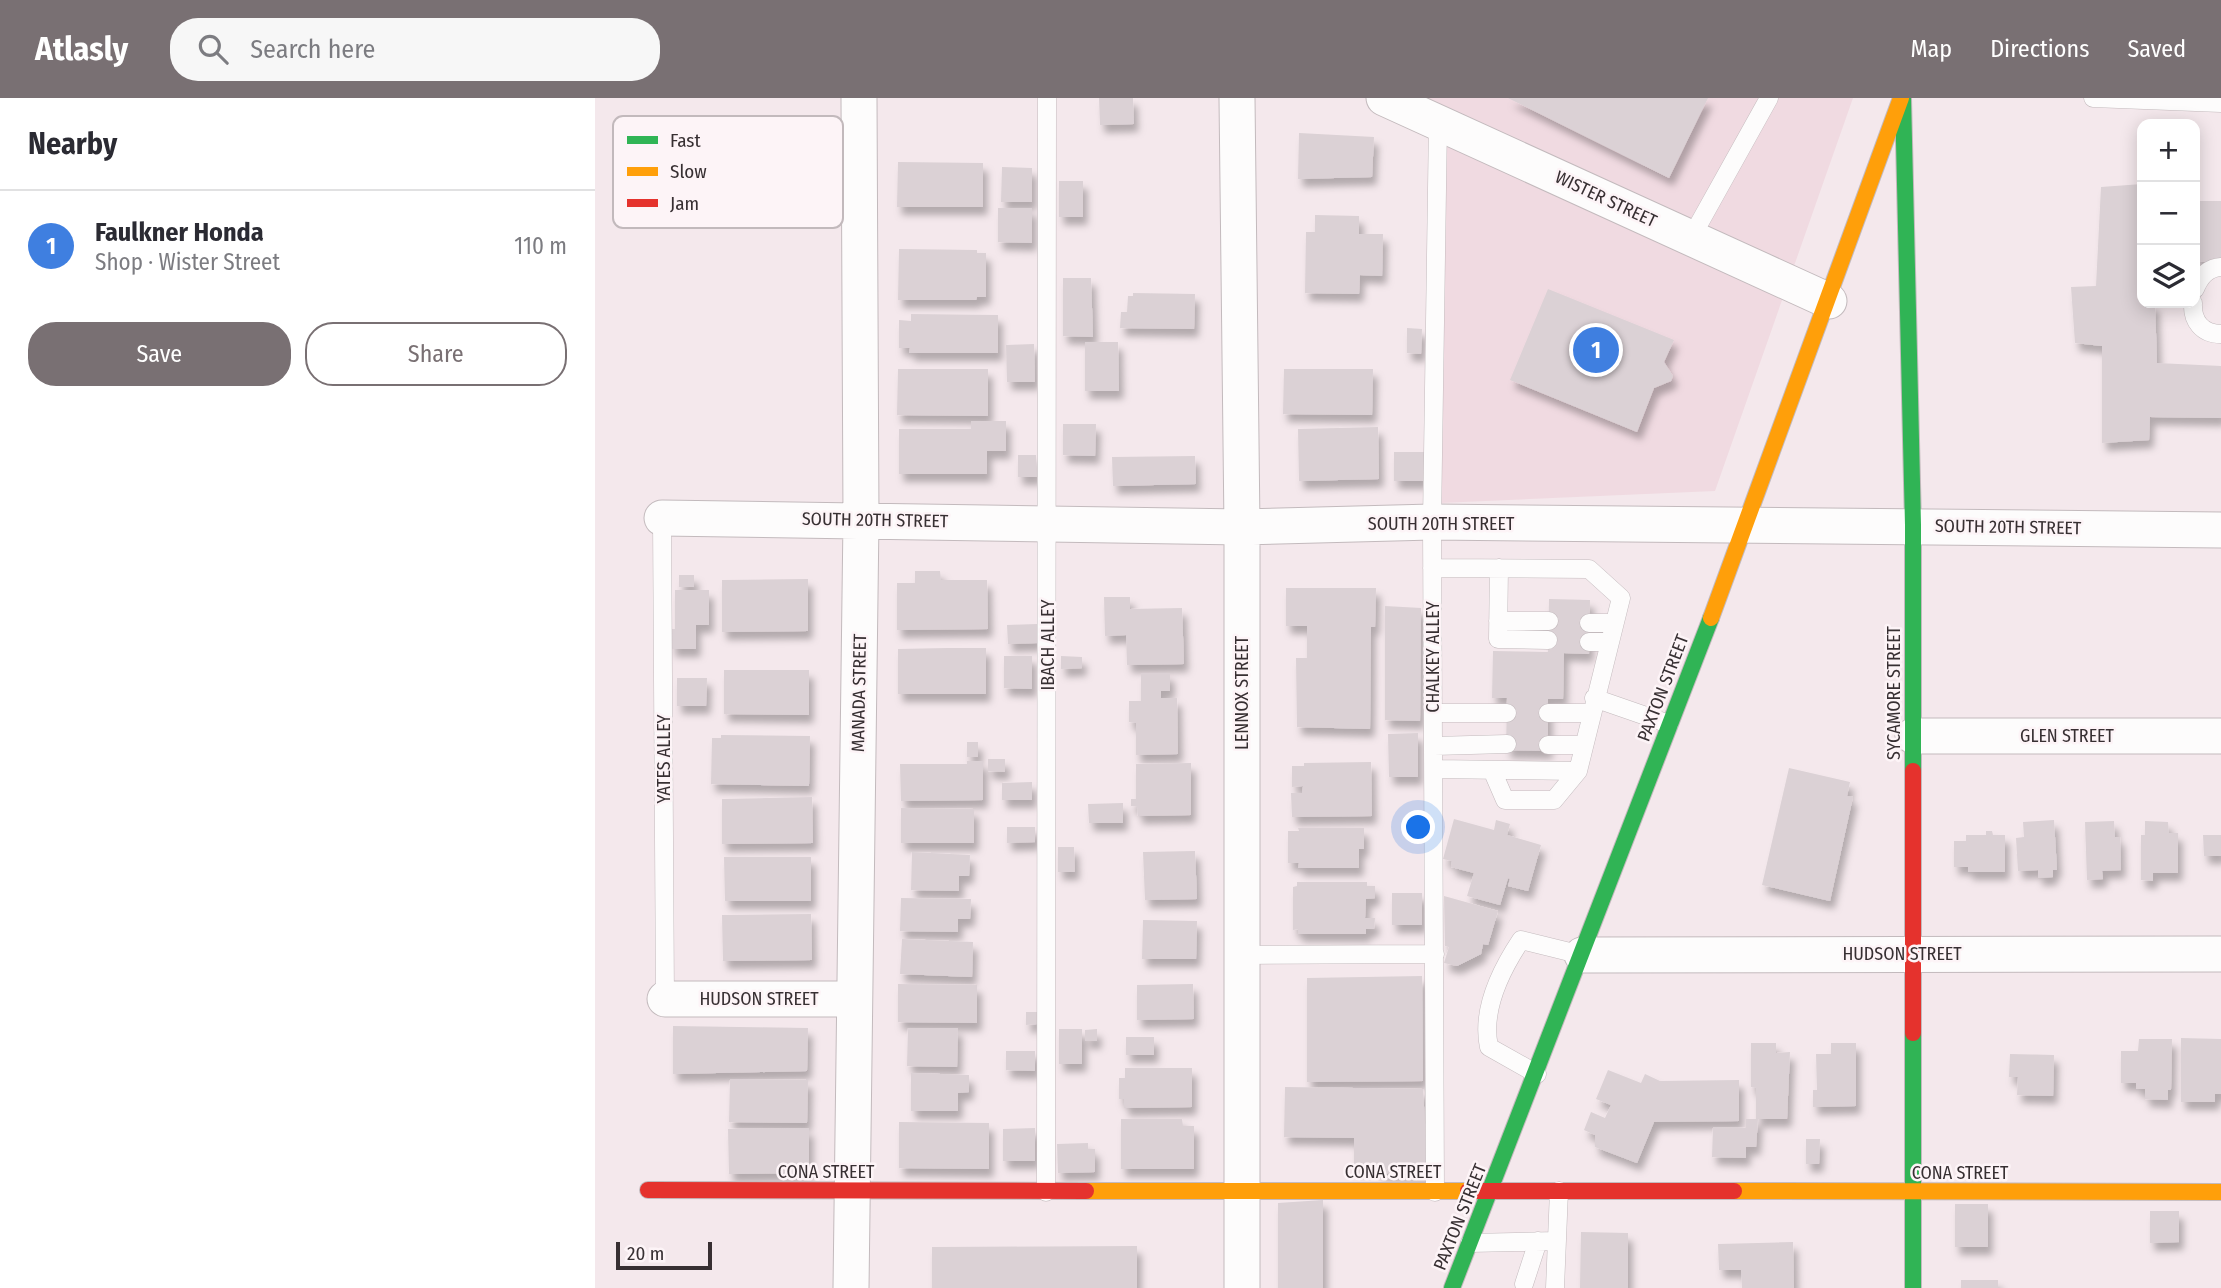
<!DOCTYPE html>
<html lang="en">
<head>
<meta charset="utf-8">
<style>
  :root { --surface:#fff; --page:#f7f7f7; --text:#2b2b33; --muted:#7c7c81; --line:#e1e1e2; --accent:#797073 }
  body { margin:0; font-family:"Fira Sans Condensed",sans-serif; background:var(--page); color:var(--text) }
  .controls { position:absolute; right:21px; top:21px; display:grid; overflow:hidden; border-radius:14px; box-shadow:0 4px 18px #0003 }
  .controls button { width:63px; height:63px; display:grid; place-items:center; padding:0; border:0; border-bottom:2px solid var(--line); background:var(--surface); color:var(--text); font:35px sans-serif }
  .scale { position:absolute; left:21px; bottom:18px; width:96px; box-sizing:border-box; padding-left:7px; border:4px solid #372f32; border-top:0; font-size:19px; line-height:24px; white-space:nowrap; color:#372f32; -webkit-text-stroke:5px #fdf4f7; paint-order:stroke }
  .you { position:absolute; left:824px; top:730px; width:24px; height:24px; margin:-18px; border:5px solid #fff; border-radius:50%; background:#1a73e8; box-shadow:0 0 0 10px #1a73e833 }
  .badge { display:grid; place-items:center; width:46px; height:46px; border-radius:50%; background:var(--accent); color:#fff; font-size:23px; font-weight:700 }
  .pin { position:absolute; translate:-50% -50%; border:4px solid #fff; box-shadow:0 2px 7px #0006 }
  .list { margin:0; padding:0; list-style:none }
  h2 { display:flex; justify-content:space-between; align-items:center; height:91px; margin:0; padding:0 28px; font-size:30px }
  h2 small { font-size:23px; font-weight:400; color:var(--muted) }
  .list li { display:grid; grid-template-columns:46px 1fr auto; gap:21px; align-items:center; box-sizing:border-box; height:112px; padding:0 28px; border-top:2px solid var(--line) }
  .list b { display:block; font-size:26px; white-space:nowrap }
  .list p { margin:0; font-size:23px; white-space:nowrap; color:var(--muted) }
  .list em { font-size:23px; font-style:normal; color:var(--muted) }
  .actions { display:flex; gap:14px; padding:21px 28px }
  .actions a { flex:1; padding:16px 0; border:2px solid var(--accent); border-radius:28px; text-align:center; font-size:24px; color:var(--accent) }
  .actions .main { background:var(--accent); color:#fff }
  .icon { flex:none; width:38px; height:38px; fill:none; stroke:currentColor; stroke-width:2; stroke-linecap:round; stroke-linejoin:round }
  .map { position:relative; flex:none; width:1626px; height:1190px; overflow:hidden }
  header { display:flex; align-items:center; gap:42px; box-sizing:border-box; height:98px; padding:0 35px; background:var(--accent); color:#fff }
  header strong { font-size:33px }
  nav { display:flex; gap:38px; margin-inline-start:auto; font-size:24px }
  .search { width:490px; height:63px; background:var(--page); display:flex; align-items:center; gap:18px; box-sizing:border-box; padding:0 24px; border-radius:28px; color:var(--muted); font-size:26px }
  main { display:flex }
  aside { flex:1; background:var(--surface) }
  .map>svg:first-child { display:block }
  .built { fill:#f0dae1 }
  .building { fill:#dbd1d5; filter:url(#shadow) }
  .lines { fill:none; stroke-linecap:round; stroke-linejoin:round }
  .lane-casing { stroke:#c3babd; stroke-width:19 }
  .street-casing { stroke:#c3babd; stroke-width:37 }
  .fast-casing { stroke:#c3babd; stroke-width:18 }
  .slow-casing { stroke:#c3babd; stroke-width:18 }
  .jam-casing { stroke:#c3babd; stroke-width:18 }
  .lane { stroke:#fdfcfc; stroke-width:18 }
  .street { stroke:#fdfcfc; stroke-width:35 }
  .fast { stroke:#30b455; stroke-width:16 }
  .slow { stroke:#ff9f0a; stroke-width:16 }
  .jam { stroke:#e5322d; stroke-width:16 }
  .labels { text-anchor:middle; stroke-width:5; stroke-linejoin:round; paint-order:stroke }
  .street-label { font-size:18px; fill:#372f32; stroke:#fdf4f7 }
  .key { fill:#fdf4f7; stroke:#c2b9bc; stroke-width:2 }
  .key-label { font-size:19px; fill:#372f32 }
</style>
</head>
<body>
<header>
<strong>Atlasly</strong>
<div class="search"><svg class="icon" aria-label="search" viewBox="0 0 24 24"><circle cx="10" cy="10" r="6"/><path d="M15 15l6 6"/></svg>Search here</div>
<nav><a>Map</a><a>Directions</a><a>Saved</a></nav>
</header>
<main>
<aside>
<h2>Nearby<small></small></h2>
<ul class="list">
<li><span class="badge" style="background:#3f7fe0">1</span><div><b>Faulkner Honda</b><p>Shop · Wister Street</p></div><em>110 m</em></li>
</ul>
<div class="actions"><a class="main">Save</a><a>Share</a></div>
</aside>
<div class="map">
<svg width="1626" height="1190" viewBox="0 0 1626 1190">
  <defs>
    <filter id="shadow"><feDropShadow dx="4.5" dy="8" stdDeviation="3.5" flood-color="#0004"/></filter>
  </defs>
  <rect width="100%" height="100%" fill="#f4e8ec"/>
  <path class="built" d="M831 0H1258L1120 393 845 405 850 9Z"/>
  <path class="building" d="M504 0H538L539 26 505 27Z
    M913 0H1113L1074 80Z
    M704 35 779 39 777 79 703 81Z
    M303 64 388 65V109H302Z
    M407 69 437 70V104H406Z
    M464 83H488V119H464Z
    M1547 86V205H1560L1562 265 1626 268V320L1555 319 1554 342 1507 345V248L1480 245 1476 189 1501 188 1506 89Z
    M1600 103H1626V164H1600Z
    M403 110H437V145L403 144Z
    M720 117 764 118V136H788L787 178 765 177 764 196 710 195 711 134H720Z
    M304 151 382 152V155H391V199H382L381 202H303Z
    M468 180H496L498 239 468 238Z
    M953 191 1079 242 1069 264 1078 278 1076 283 1059 290 1042 334 915 282Z
    M538 195 600 196 599 231 525 230 526 214H532L533 198H538Z
    M316 216 403 217V255H314L315 250H304V222L316 223Z
    M812 230 827 231 826 256 812 255Z
    M490 244H523L524 293H490Z
    M439 246 440 284H412L411 247Z
    M303 271H393V318L302 317Z
    M689 271H778L777 317 688 316Z
    M376 323H411V353H392V376H304V331H376Z
    M468 326H501L500 358 468 357Z
    M783 329 784 381 704 383 703 331Z
    M799 354H829V383H799Z
    M423 357H441L442 379H423Z
    M600 358 601 386 518 388 517 359Z
    M320 473H345L346 482H392L393 531 302 532V485H320Z
    M84 477H99V489H84Z
    M213 481V533L127 534V482Z
    M691 490H781L780 529H776L775 631 702 629 701 560H712V528H691Z
    M80 492H114V527H101V551H76V531H80Z
    M509 499H535V511L587 510 589 566 532 567 531 537 510 538Z
    M954 501 995 502 994 556 969 555 968 601H953V653L911 652 912 600H897L898 553 953 554Z
    M790 508 826 510 825 623 790 622Z
    M442 526V545L413 546 412 527Z
    M352 550H391V596H303V551Z
    M409 558H437V591L409 590Z
    M466 558 487 559V570L466 571Z
    M129 572H214V617L129 616Z
    M546 575H575V593H566V600H582L583 656 541 657V625L534 624V603H546Z
    M82 580H112L111 608H82Z
    M823 635V679H794L793 636Z
    M126 637 215 638 214 688 116 686 117 640H126Z
    M372 644H383V659H372Z
    M393 661H410V674L393 673Z
    M372 663H388V702L306 703 305 666H372Z
    M776 664 777 718 697 719 696 695H707L708 688 697 689V668H709V665Z
    M596 665V717L543 718 542 708H536V701H541V666Z
    M1194 670 1255 684 1252 698 1258 699 1235 803 1167 787Z
    M437 684V702H407V685Z
    M217 699 218 745 127 746V701Z
    M528 705V725H494L493 706Z
    M306 710 379 711V745H306Z
    M859 721 899 732 901 722 915 726 912 737 946 747 933 793 913 788 915 781 913 780 905 807 872 798 879 775 856 769 857 763 848 761Z
    M1459 722 1462 772H1458V779L1443 780V772L1423 773 1421 740 1429 739 1428 724Z
    M1519 723 1520 739H1525L1526 772 1507 773 1508 781 1492 782 1490 724Z
    M1550 723 1573 724 1574 735H1583V775H1558V783L1546 782V737H1550Z
    M412 729H440V744L412 745Z
    M703 730H769V751H764V770H703L704 765H693V733H704Z
    M1391 733H1397L1398 737H1410V774H1373V769H1359V743H1371V737H1391Z
    M1608 737H1626V758H1609Z
    M463 749H479L480 774H463Z
    M600 753 602 801 550 802 548 754Z
    M317 754 375 757 374 778H364V793L316 792Z
    M129 759H216V803H130Z
    M702 784H772V788H780V800L771 801 770 820H780L779 831H771V836H703V831L698 832V789L702 788Z
    M797 795H827V827H797Z
    M849 798 903 813 893 847 888 846 886 856 862 868 849 865 854 849 850 848Z
    M306 800 376 801 375 821H363V834L305 833Z
    M216 816 217 862 128 863 127 817Z
    M548 822 602 823 601 861H547Z
    M307 841 378 844 377 879 305 876Z
    M827 878 828 983 712 984V880Z
    M303 886 382 887V925L303 924Z
    M598 886 599 921 542 922V887Z
    M431 914H443L442 926 431 927Z
    M78 928 213 930 212 973 78 976Z
    M313 930H363L362 969 312 968Z
    M464 931H487V966H464Z
    M502 931V943H490V932Z
    M531 939H559V957H531Z
    M1586 940 1626 941V996H1620V1004H1586Z
    M1544 941H1577L1576 992H1573V1002L1550 1001V991H1541V985H1526V953H1543Z
    M1156 945H1181V955L1195 954 1192 1021H1161V990L1156 989Z
    M1236 945H1261V1008L1218 1009V992H1222L1221 956H1236Z
    M411 953H440V973L411 972Z
    M1415 956 1459 957 1458 998 1422 997 1423 979H1414Z
    M530 970H597V1009L529 1010V1001H524V980H530Z
    M1013 972 1046 985 1050 976 1065 983 1144 982V1023L1059 1024 1042 1065 1000 1049V1037L989 1032 996 1014 1010 1020 1016 1007 1001 1001Z
    M316 975 374 977V994L363 995V1013H316Z
    M135 981 213 982 212 1025 134 1024Z
    M690 989 828 991 833 1076 784 1075V1070H759V1040L689 1039Z
    M526 1021H587L588 1028H599V1071H526Z
    M1151 1021H1163L1161 1049H1151V1060L1117 1059 1118 1029 1151 1030Z
    M304 1024 394 1025V1071L304 1070Z
    M214 1030V1075L134 1076 133 1031Z
    M440 1030V1063H408V1031Z
    M1211 1041H1225L1224 1066H1211Z
    M493 1045V1051H500V1074L463 1075 462 1046Z
    M728 1102V1190H683V1105Z
    M1360 1106H1393V1149H1360Z
    M1555 1113H1584V1144L1555 1145Z
    M986 1134 1033 1135V1190H985Z
    M1198 1144 1199 1190H1147L1146 1172H1124L1123 1146Z
    M542 1148V1190H337V1149Z
    M1366 1182H1403V1190H1366Z"/>
  <g class="lines">
    <defs>
      <path id="lane" d="M1498 0 1626 5
        M1096 140 1174 0
        M1600 191C1605 179 1612 170 1626 169
        M1598 205C1597 223 1607 236 1626 236
        M67 420 70 901
        M837 470 994 471 1026 500 983 673 959 702H910L897 672
        M904 470 903 541 953 542
        M903 523H954
        M994 525H1019
        M994 544H1014
        M999 600 1074 626
        M838 615H912
        M953 615H996
        M953 647H988
        M839 648 912 646
        M839 671 983 673
        M647 857 840 856
        M942 976 894 949C886 912 906 872 926 842L987 857
        M451 1094 452 0
        M840 1094 837 424 843 24
        M875 1145 962 1143
        M929 1186 943 1143
        M960 1190 964 1093"/>
      <path id="street" d="M642 0 647 429V1190
        M789 0 1234 203
        M67 420 647 429 837 424 1626 432
        M1318 638H1626
        M987 857 1626 856
        M70 901H258
        M256 1190 266 421 264 0"/>
      <path id="fast" d="M1308 0 1318 427V673
        M1318 935V1190
        M857 1190 1116 520"/>
      <path id="slow" d="M1116 520 1306 0
        M491 1093H873
        M1139 1093 1626 1094"/>
      <path id="jam" d="M1318 673V935
        M53 1092 491 1093
        M873 1093H1139"/>
    </defs>
    <use href="#lane" class="lane-casing"/>
    <use href="#street" class="street-casing"/>
    <use href="#fast" class="fast-casing"/>
    <use href="#slow" class="slow-casing"/>
    <use href="#jam" class="jam-casing"/>
    <use href="#lane" class="lane"/>
    <use href="#street" class="street"/>
    <use href="#fast" class="fast"/>
    <use href="#slow" class="slow"/>
    <use href="#jam" class="jam"/>
  </g>
  <g class="labels">
    <g class="street-label">
      <text transform="translate(1011 101) rotate(25)" y="6">WISTER STREET</text>
      <text transform="translate(280 422) rotate(1)" y="6">SOUTH 20TH STREET</text>
      <text x="846" y="432">SOUTH 20TH STREET</text>
      <text transform="translate(1413 429) rotate(1)" y="6">SOUTH 20TH STREET</text>
      <text transform="translate(453 547) rotate(-90)" y="6">IBACH ALLEY</text>
      <text transform="translate(838 559) rotate(-90)" y="6">CHALKEY ALLEY</text>
      <text transform="translate(1068 590) rotate(-69)" y="6">PAXTON STREET</text>
      <text transform="translate(264 595) rotate(-89)" y="6">MANADA STREET</text>
      <text transform="translate(647 595) rotate(-90)" y="6">LENNOX STREET</text>
      <text transform="translate(1299 595) rotate(-90)" y="6">SYCAMORE STREET</text>
      <text x="1472" y="644">GLEN STREET</text>
      <text transform="translate(69 661) rotate(-90)" y="6">YATES ALLEY</text>
      <text x="1307" y="862">HUDSON STREET</text>
      <text x="164" y="907">HUDSON STREET</text>
      <text x="231" y="1080">CONA STREET</text>
      <text x="798" y="1080">CONA STREET</text>
      <text x="1365" y="1081">CONA STREET</text>
      <text transform="translate(865 1119) rotate(-68)" y="6">PAXTON STREET</text>
    </g>
  </g>
  <rect x="18" y="18" width="230" height="112" rx="10" class="key"/>
  <rect x="32" y="38" width="31" height="8" fill="#30b455"/>
  <rect x="32" y="69" width="31" height="9" fill="#ff9f0a"/>
  <rect x="32" y="101" width="31" height="8" fill="#e5322d"/>
  <g class="key-label">
    <text x="75" y="49">Fast</text>
    <text x="75" y="80">Slow</text>
    <text x="75" y="112">Jam</text>
  </g>
</svg>
<div class="controls">
<button>+</button>
<button>−</button>
<button><svg class="icon" aria-label="layers" viewBox="0 0 24 24"><path d="M12 4l9 5-9 5-9-5zM3 14l9 5 9-5"/></svg></button>
</div>
<div class="scale">20 m</div>
<div class="you"></div>
<div class="pin badge" style="left:1001px;top:252px;background:#3f7fe0">1</div>
</div>
</main>
</body>
</html>
